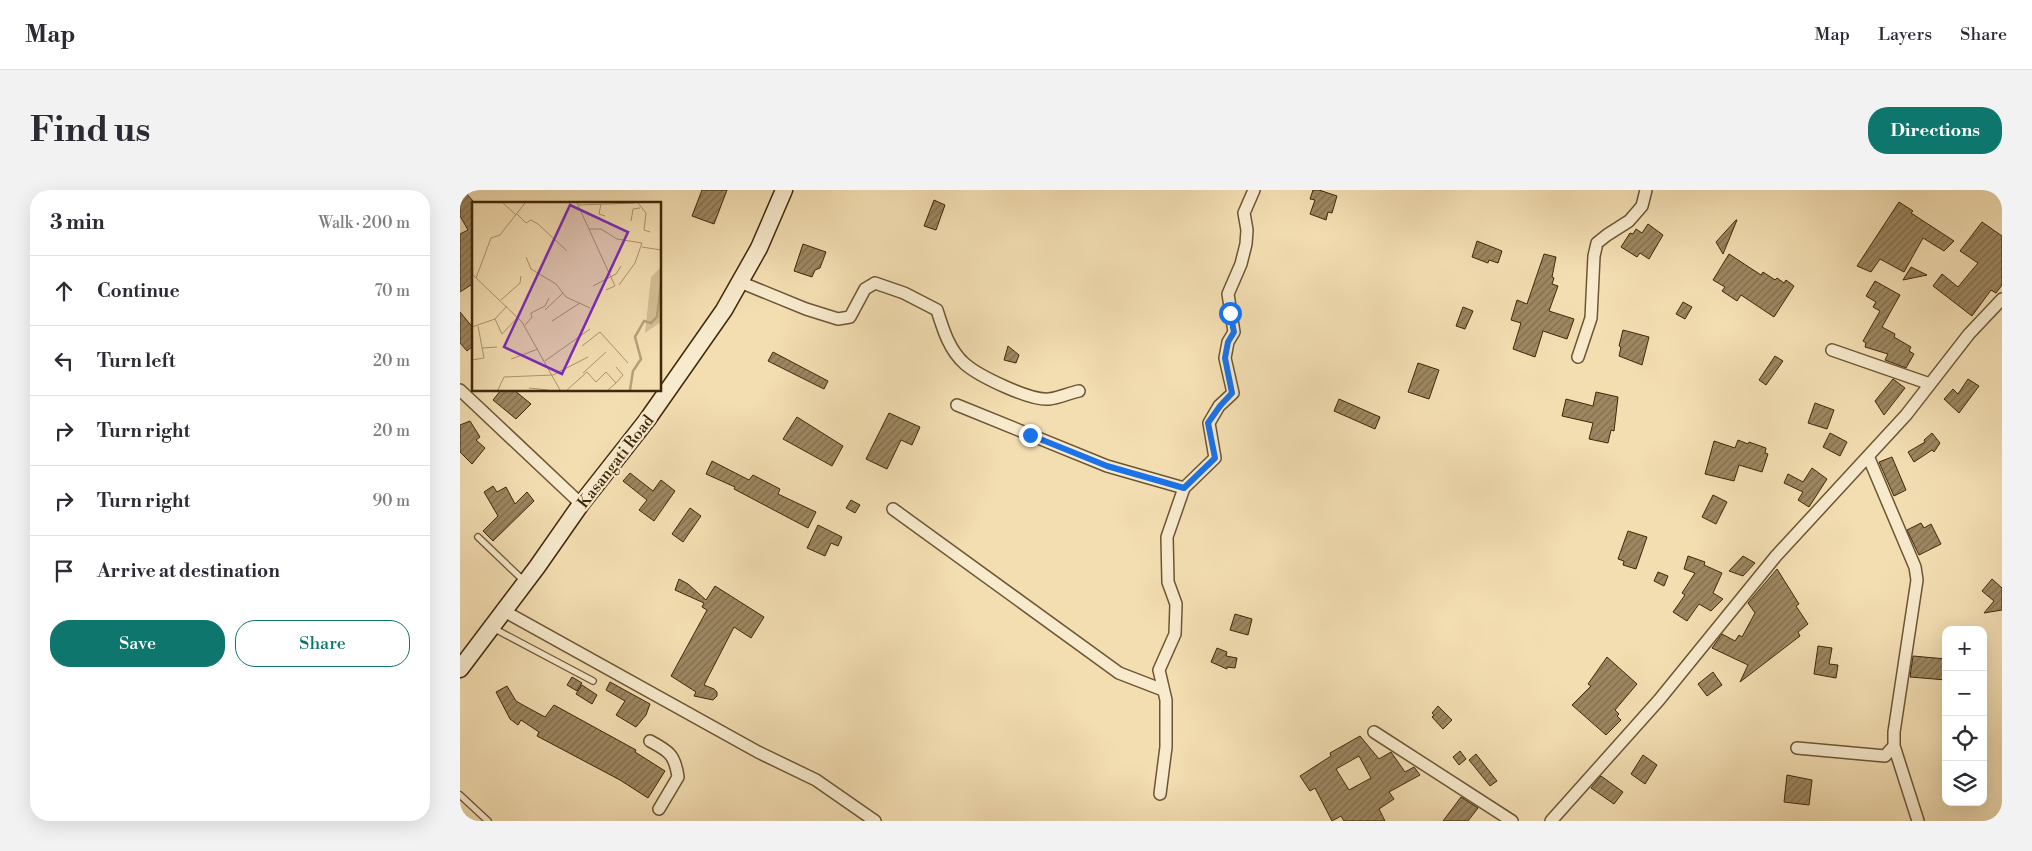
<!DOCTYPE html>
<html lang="en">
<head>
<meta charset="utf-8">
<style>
  :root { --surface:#fff; --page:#f2f2f3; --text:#2b2b33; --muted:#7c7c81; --line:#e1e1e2; --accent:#0f766e }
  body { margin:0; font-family:"Libre Bodoni",serif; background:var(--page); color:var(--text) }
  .controls { position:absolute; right:15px; bottom:15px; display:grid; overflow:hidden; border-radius:10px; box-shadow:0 5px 20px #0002 }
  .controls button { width:45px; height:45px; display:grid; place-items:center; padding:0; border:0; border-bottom:1px solid var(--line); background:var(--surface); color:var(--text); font:25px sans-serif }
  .stop { position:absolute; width:15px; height:15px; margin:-11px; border:4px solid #1a73e8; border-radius:50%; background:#fff }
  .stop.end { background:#1a73e8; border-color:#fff; box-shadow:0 1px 5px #0008 }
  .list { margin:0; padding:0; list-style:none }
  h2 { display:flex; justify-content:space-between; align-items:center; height:65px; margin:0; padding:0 20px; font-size:21px }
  h2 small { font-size:16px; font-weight:400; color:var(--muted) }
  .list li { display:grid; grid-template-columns:32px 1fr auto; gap:15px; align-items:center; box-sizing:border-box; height:70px; padding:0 20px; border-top:1px solid var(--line) }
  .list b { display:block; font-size:19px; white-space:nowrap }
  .list em { font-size:16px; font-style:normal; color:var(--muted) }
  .actions { display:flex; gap:10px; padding:15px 20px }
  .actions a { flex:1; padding:11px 0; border:1px solid var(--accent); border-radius:20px; text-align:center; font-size:18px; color:var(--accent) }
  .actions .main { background:var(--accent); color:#fff }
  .icon { flex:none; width:28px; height:28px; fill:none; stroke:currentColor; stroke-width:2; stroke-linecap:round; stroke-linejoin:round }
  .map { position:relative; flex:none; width:1542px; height:631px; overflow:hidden; border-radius:20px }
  header { display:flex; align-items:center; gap:30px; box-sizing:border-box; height:70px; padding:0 25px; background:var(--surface); border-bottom:1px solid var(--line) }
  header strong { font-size:24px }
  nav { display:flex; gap:28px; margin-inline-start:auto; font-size:18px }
  .intro { display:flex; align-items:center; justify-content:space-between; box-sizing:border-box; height:120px; padding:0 30px }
  h1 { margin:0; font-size:35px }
  .button { padding:12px 22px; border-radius:20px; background:var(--accent); color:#fff; font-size:18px; font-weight:700 }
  main { display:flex; gap:30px; padding:0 30px }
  aside { flex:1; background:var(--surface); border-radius:20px; box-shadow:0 5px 20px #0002 }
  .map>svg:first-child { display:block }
  .building { fill:url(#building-hatch); stroke:#3f2809; fill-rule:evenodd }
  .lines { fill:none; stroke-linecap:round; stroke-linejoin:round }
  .lane-casing { stroke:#6c5633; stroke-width:8 }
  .street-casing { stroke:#6c5633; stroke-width:14 }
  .secondary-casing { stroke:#3f2809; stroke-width:19 }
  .lane { stroke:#f7eacd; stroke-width:5.5 }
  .street { stroke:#f7eacd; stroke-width:11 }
  .secondary { stroke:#f7eacd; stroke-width:16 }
  .route { stroke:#1a73e8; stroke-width:6 }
  .labels { text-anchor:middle; stroke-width:4.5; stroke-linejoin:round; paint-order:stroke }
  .street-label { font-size:16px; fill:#3f2809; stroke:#f7eacd }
  .inset-river { fill:none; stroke:#b6a079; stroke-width:2.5 }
  .inset-road { fill:none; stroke:#ab956e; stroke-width:1 }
  .view { fill:#7b2cbf; fill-opacity:0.15; stroke:#7b2cbf; stroke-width:2.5 }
  .inset-edge { fill:none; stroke:#3f2809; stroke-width:2.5 }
</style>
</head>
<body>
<header>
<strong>Map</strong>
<nav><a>Map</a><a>Layers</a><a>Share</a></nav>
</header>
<div class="intro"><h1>Find us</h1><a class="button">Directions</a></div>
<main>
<aside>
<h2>3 min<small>Walk · 200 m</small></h2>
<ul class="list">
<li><svg class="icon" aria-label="ahead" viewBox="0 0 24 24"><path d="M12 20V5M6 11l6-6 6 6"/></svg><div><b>Continue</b></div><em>70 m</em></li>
<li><svg class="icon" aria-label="left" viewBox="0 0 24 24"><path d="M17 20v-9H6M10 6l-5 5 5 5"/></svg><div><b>Turn left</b></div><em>20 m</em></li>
<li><svg class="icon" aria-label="right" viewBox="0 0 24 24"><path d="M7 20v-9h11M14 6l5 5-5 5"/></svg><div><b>Turn right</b></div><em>20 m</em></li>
<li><svg class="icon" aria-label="right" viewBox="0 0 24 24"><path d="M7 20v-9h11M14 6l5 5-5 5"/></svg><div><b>Turn right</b></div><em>90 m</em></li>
<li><svg class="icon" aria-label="arrive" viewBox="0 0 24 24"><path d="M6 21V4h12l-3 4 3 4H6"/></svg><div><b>Arrive at destination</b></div></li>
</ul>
<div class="actions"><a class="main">Save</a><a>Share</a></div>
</aside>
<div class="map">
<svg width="1542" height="631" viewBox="0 0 1542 631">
  <defs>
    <pattern id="building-hatch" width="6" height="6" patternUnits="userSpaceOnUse" patternTransform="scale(1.25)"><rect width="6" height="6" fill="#9d8761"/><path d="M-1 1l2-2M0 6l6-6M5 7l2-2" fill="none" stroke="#816e4e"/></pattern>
  </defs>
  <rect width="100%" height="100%" fill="#f3deb2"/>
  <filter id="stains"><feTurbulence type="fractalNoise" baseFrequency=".004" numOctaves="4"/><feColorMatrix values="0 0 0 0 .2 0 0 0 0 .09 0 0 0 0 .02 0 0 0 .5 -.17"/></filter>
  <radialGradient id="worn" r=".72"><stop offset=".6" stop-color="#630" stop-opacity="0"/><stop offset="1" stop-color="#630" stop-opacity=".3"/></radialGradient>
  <path class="building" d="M0 0H3L14 12V93L0 102V44L8 40 0 26Z
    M242 0H267L254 34 232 26Z
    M853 0H859L877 6 872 23 868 22 866 30 850 24 855 10 850 9Z
    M474 10 485 15 476 40 464 36Z
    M1439 12 1453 21 1451 23 1494 51 1484 61 1463 48 1444 82 1420 69 1411 82 1397 76Z
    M1276 30H1277L1263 64 1256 52Z
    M1522 32 1542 46V95L1536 103 1531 100 1512 126 1473 96 1482 84 1498 97 1518 73 1500 61Z
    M1188 34 1203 45 1189 69 1180 63 1177 67 1161 57 1170 43 1173 44 1176 39 1182 43Z
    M1017 51 1042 61 1038 73 1029 70 1028 73 1012 67Z
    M343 54 366 62 360 78 355 80 352 87 334 81Z
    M1084 64 1096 67 1092 87 1094 88 1092 94 1098 96 1089 121 1114 129 1107 149 1083 141 1075 167 1053 159 1061 133 1051 130 1057 110 1067 114Z
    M1269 64 1301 85 1303 82 1315 90 1317 88 1324 93 1326 90 1334 96 1314 127 1281 105 1277 111 1262 101 1265 97 1253 90Z
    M1451 77 1467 85 1443 90Z
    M1415 91 1440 105 1422 137 1435 144 1434 147 1451 157 1449 161 1454 164 1446 178 1425 170 1428 164 1405 157 1406 153 1403 151 1420 121 1413 117 1416 112 1406 106Z
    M1223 112 1232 117 1225 129 1216 124Z
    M1003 117 1013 121 1005 139 996 136Z
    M0 122 14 139V155L7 161 0 153Z
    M1163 140 1189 147 1182 175 1159 166 1161 157 1159 156Z
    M548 156 559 165 556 173 544 170Z
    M313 162 368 191 364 199 308 171Z
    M1315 166 1323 171 1306 195 1299 190Z
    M958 173 979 180 969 209 948 202Z
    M1433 189 1445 198 1424 225 1415 211Z
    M1508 189 1519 196 1499 223 1484 209 1493 199 1498 204Z
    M41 200H54L71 214 56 229 33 210Z
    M1136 202 1158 207 1154 241 1151 240 1148 253 1129 249 1133 233 1102 226 1106 209 1133 216Z
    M879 209 920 227 915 239 874 221Z
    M1355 213 1374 220 1367 239 1348 233Z
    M429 223 460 237 452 255 441 250 427 279 406 269Z
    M337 227 383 256 372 276 323 249Z
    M10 231 20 247 16 250 25 258 12 274 0 262V235Z
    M1370 243 1387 252 1380 266 1363 257Z
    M1472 243 1480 253 1474 262 1472 260 1454 272 1448 262 1465 252 1464 250Z
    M1278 250 1288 254 1289 252 1306 258 1305 263 1308 264 1302 282 1279 275 1274 291 1245 284 1254 251 1275 258Z
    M1432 267 1446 300 1434 306 1419 272Z
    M252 271 289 290 293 285 320 299 318 304 356 322 348 338 274 299 275 297 246 284Z
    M1352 278 1367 289 1349 317 1338 310 1343 302 1324 293 1328 284 1343 292Z
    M170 283 193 301 201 290 215 301 194 331 179 320 187 310 163 291Z
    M33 296 37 302 46 297 55 314 67 302 74 311 33 351 23 341 38 326 24 302Z
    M1253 305 1267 312 1256 334 1242 327Z
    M391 310 400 315 395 323 386 318Z
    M230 318 241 326 223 352 212 344Z
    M1461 333 1464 338 1471 334 1481 354 1459 365 1447 340Z
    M358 335 382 347 378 356 371 353 365 366 347 358Z
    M1168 341 1187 347 1176 379 1163 375 1164 371 1158 369Z
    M1228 366 1245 372 1244 375 1262 383 1253 403 1263 409 1251 421 1239 414 1227 431 1213 422 1225 405 1222 403 1235 383 1224 379Z
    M1283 366 1295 373 1283 386 1269 381Z
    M1317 379 1339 414 1336 416 1348 434 1338 442 1340 446 1280 492 1288 475 1252 458 1262 444 1275 451 1279 445 1282 447 1295 423 1288 413Z
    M1198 382 1208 386 1204 396 1194 391Z
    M219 389 228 394 246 410 255 396 304 427 291 448 274 437 244 495 254 499 257 502V506L253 510 234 506 236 502 211 486 247 420 242 417 244 413 215 400Z
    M1532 389 1542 398V420L1524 423 1534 411 1522 401Z
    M775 424 792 429 788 445 770 440Z
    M1358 456 1372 458 1369 474 1378 475 1376 488 1354 484Z
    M757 458 767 462 766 466 777 468 775 478 767 477V479L751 472Z
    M1453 466 1486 469V490L1450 487Z
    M1147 467 1177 494 1155 520 1159 524 1157 526 1161 530 1146 545 1112 515 1131 496 1128 494Z
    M1253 482 1262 495 1247 506 1238 494Z
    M112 487 122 493 117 501 107 495Z
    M150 492 190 514 186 525 176 537 156 525 165 511 146 500Z
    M122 495 137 505 132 514 116 504Z
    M47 496 56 511 61 514 85 527 94 515 176 560 175 562 205 581 188 608 160 590 77 546 79 542 61 530 58 535 50 529 36 502Z
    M978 516 992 530 983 539 972 527 974 525 972 523Z
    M900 546 919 569 931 562 945 582 954 577 960 585 929 602 934 609 919 619 925 631H884L881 626 872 631 855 598 850 601 840 586 871 566 870 563ZM899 566 911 588 889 600 876 579Z
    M1000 561 1006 569 999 575 993 567Z
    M1016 564 1037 591 1030 596 1009 570Z
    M1183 565 1197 575 1185 594 1171 584Z
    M1327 585 1352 590 1349 615 1324 612Z
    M1141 586 1163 602 1154 614 1131 598Z
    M1001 607 1018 618 1008 631H983Z"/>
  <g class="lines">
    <defs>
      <path id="lane" d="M18 347 64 391
        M33 438 133 491
        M0 605 28 631"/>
      <path id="street" d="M280 92 346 119 378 129 390 127 405 99 415 93 444 103 477 120C483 139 489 160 505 174 519 186 570 211 589 209 599 208 609 203 619 201
        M1372 160 1470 194
        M1118 167 1131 128 1134 66 1137 53 1147 45 1169 31 1182 16 1186 0
        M0 200 121 314
        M497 215 647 276 724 298
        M1408 266 1455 377 1457 390 1434 542V556L1458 631
        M433 319 659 483 703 500
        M44 421 298 562 356 590 415 631
        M914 542 1052 631
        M190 551C209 561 215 565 218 587L199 619
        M1337 558 1425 566 1434 556
        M700 604 706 557V510L699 480 715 444 716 414 708 392 707 347 724 298 755 268 749 233 759 216 773 203 765 168 768 152 774 142 768 104 781 74 786 54 787 40 784 23 794 0
        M1091 631 1199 510 1316 366 1446 225 1509 144 1542 109"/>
      <path id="secondary" d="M0 479 77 377 121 314 187 230 264 120 299 58 324 0"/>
    </defs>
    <use href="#lane" class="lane-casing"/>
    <use href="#street" class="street-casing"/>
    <use href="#secondary" class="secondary-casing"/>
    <use href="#lane" class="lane"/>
    <use href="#street" class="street"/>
    <use href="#secondary" class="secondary"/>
  </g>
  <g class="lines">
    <path class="route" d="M570 245 647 276 724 298 755 268 748 233 760 216 772 203 765 168 768 152 774 142 770 123"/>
  </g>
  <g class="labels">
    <g class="street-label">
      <text transform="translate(155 271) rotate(-52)" y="6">Kasangati Road</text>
    </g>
  </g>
  <g transform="translate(12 12)">
    <rect width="189" height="189" fill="#f3deb2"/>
    <path d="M189 65V120L173 131 179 75Z" fill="#d4bf95"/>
    <path class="inset-river" d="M158 188 161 169 169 157 163 135 172 119 179 121 185 115 189 81"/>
    <path class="inset-road" d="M31 1 44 13M105 1 143 84 134 88M166 1 174 11 172 28 178 30M129 2 127 12 133 14M106 3 163 1M45 12 54 21 59 18 66 22 95 49M159 19 161 7 168 6M117 27H129L145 37 170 41 163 61 147 83M170 45 189 48M54 55 59 67 84 82 94 95 118 106M0 72 50 120 88 188M4 76 19 36 28 33 53 1M121 84 144 72 149 64M29 98 48 81 49 74M73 108 91 91M23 117 30 132 46 115M80 119 108 101M53 123 60 115 59 111 73 104 77 96M0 125 23 117 35 104M110 144 128 130 156 161M10 146 25 145M39 157 66 147M0 158 12 156 6 124M73 159 118 127M111 171 134 150M144 181 151 173 144 165M57 186 76 188M26 188 32 175 81 173 116 155M95 188 115 170 124 180 134 170 144 181 136 188"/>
    <path class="view" d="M98 3 156 30 90 172 32 145Z"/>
    <rect width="189" height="189" class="inset-edge"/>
  </g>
  <rect width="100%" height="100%" filter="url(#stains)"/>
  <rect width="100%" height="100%" fill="url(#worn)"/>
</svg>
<div class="controls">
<button>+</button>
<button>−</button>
<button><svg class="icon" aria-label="locate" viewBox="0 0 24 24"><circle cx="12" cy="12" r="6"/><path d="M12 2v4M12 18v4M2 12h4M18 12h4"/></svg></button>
<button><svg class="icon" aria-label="layers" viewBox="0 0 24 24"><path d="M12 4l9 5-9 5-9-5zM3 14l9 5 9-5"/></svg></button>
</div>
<div class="stop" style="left:770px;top:123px"></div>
<div class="stop end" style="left:570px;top:245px"></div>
</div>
</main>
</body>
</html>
